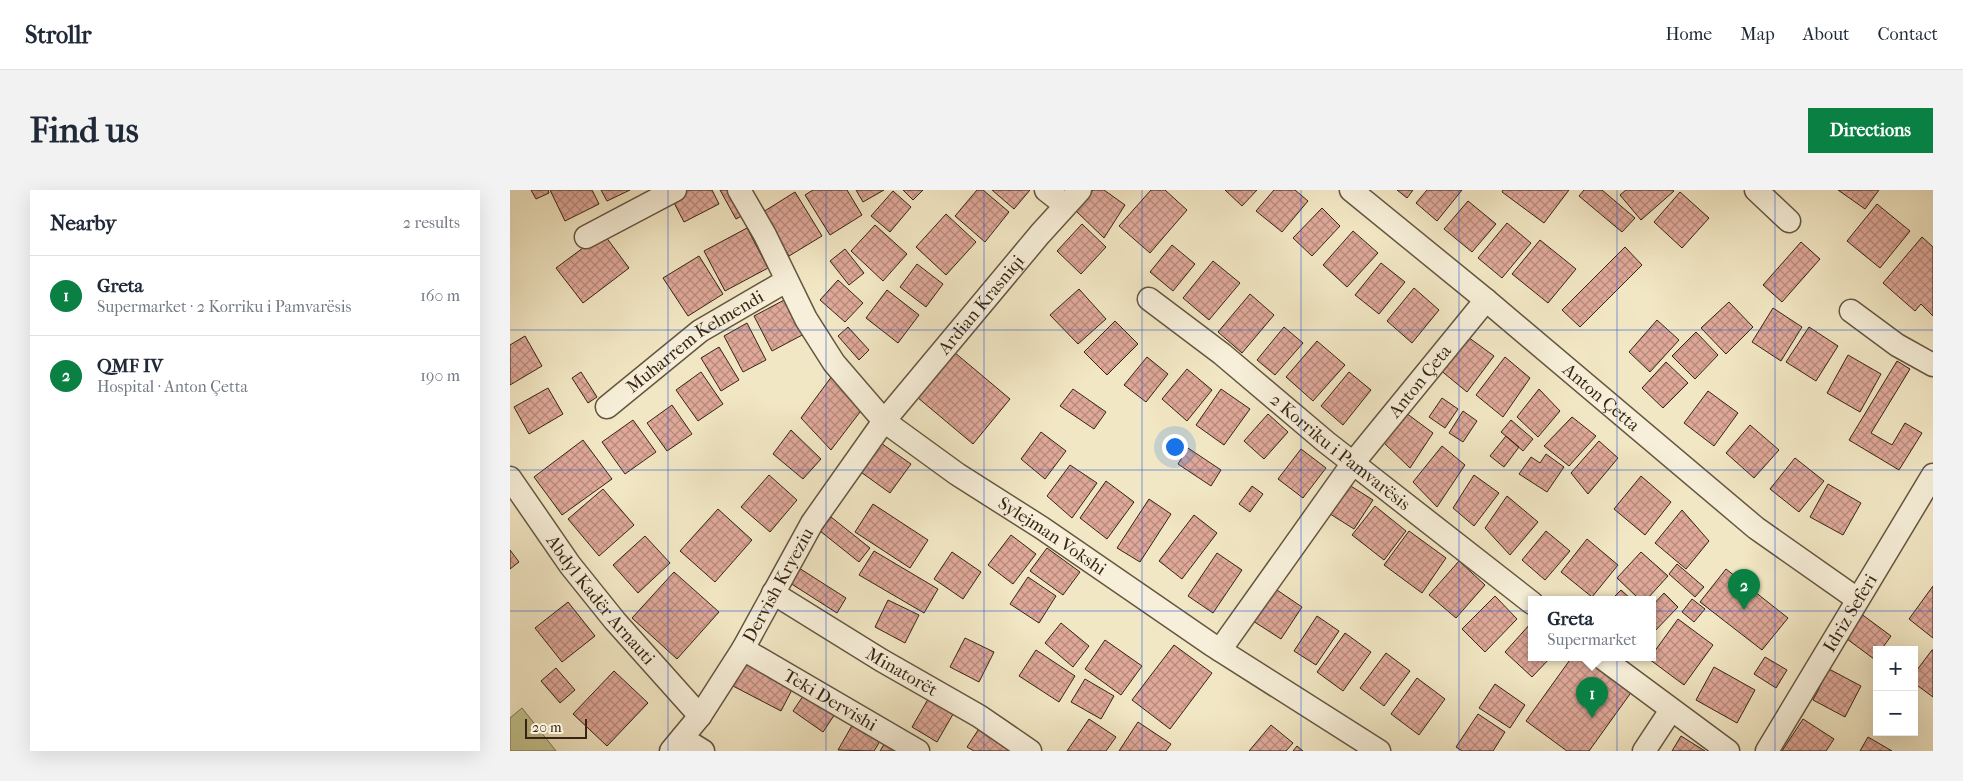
<!DOCTYPE html>
<html lang="en">
<head>
<meta charset="utf-8">
<style>
  :root { --surface:#fff; --page:#f2f2f3; --text:#1f2937; --muted:#747a83; --line:#e0e1e3; --accent:#0b8043 }
  body { margin:0; font-family:"IM FELL French Canon",serif; background:var(--page); color:var(--text) }
  .controls { position:absolute; right:15px; bottom:15px; display:grid; overflow:hidden; border-radius:0px; box-shadow:0 5px 20px #0002 }
  .controls button { width:45px; height:45px; display:grid; place-items:center; padding:0; border:0; border-bottom:1px solid var(--line); background:var(--surface); color:var(--text); font:25px sans-serif }
  .scale { position:absolute; left:15px; bottom:12px; width:62px; box-sizing:border-box; padding-left:5px; border:2px solid #362514; border-top:0; font-size:14px; line-height:18px; white-space:nowrap; color:#362514; -webkit-text-stroke:4px #f7efd9; paint-order:stroke }
  .you { position:absolute; left:664px; top:256px; width:18px; height:18px; margin:-12px; border:4px solid #fff; border-radius:50%; background:#1a73e8; box-shadow:0 0 0 8px #1a73e833 }
  .badge { display:grid; place-items:center; width:32px; height:32px; border-radius:50%; background:var(--accent); color:#fff; font-size:16px; font-weight:700 }
  .pin { position:absolute; translate:-50% -41px; filter:drop-shadow(0 1px 2px #0008) }
  .pin::after { content:''; position:absolute; top:26px; width:18px; height:15px; background:inherit; clip-path:polygon(0 0,100% 0,50% 100%) }
  .popup { position:absolute; left:1018px; top:406px; width:128px; height:65px; box-sizing:border-box; display:grid; place-content:center; border-radius:0px; background:var(--surface); filter:drop-shadow(0 1px 4px #0005); font-size:16px; white-space:nowrap; color:var(--muted) }
  .popup b { font-size:19px; color:var(--text) }
  .popup::after { content:''; position:absolute; left:50%; top:100%; margin-left:-10px; border:10px solid transparent; border-top-color:var(--surface) }
  .list { margin:0; padding:0; list-style:none }
  h2 { display:flex; justify-content:space-between; align-items:center; height:65px; margin:0; padding:0 20px; font-size:21px }
  h2 small { font-size:16px; font-weight:400; color:var(--muted) }
  .list li { display:grid; grid-template-columns:32px 1fr auto; gap:15px; align-items:center; box-sizing:border-box; height:80px; padding:0 20px; border-top:1px solid var(--line) }
  .list b { display:block; font-size:19px; white-space:nowrap }
  .list p { margin:0; font-size:16px; white-space:nowrap; color:var(--muted) }
  .list em { font-size:16px; font-style:normal; color:var(--muted) }
  .map { position:relative; flex:none; width:1423px; height:561px; overflow:hidden; border-radius:0px }
  header { display:flex; align-items:center; gap:30px; box-sizing:border-box; height:70px; padding:0 25px; background:var(--surface); border-bottom:1px solid var(--line) }
  header strong { font-size:24px }
  nav { display:flex; gap:28px; margin-inline-start:auto; font-size:18px }
  .intro { display:flex; align-items:center; justify-content:space-between; box-sizing:border-box; height:120px; padding:0 30px }
  h1 { margin:0; font-size:35px }
  .button { padding:12px 22px; border-radius:0px; background:var(--accent); color:#fff; font-size:18px; font-weight:700 }
  main { display:flex; gap:30px; padding:0 30px }
  aside { flex:1; background:var(--surface); border-radius:0px; box-shadow:0 5px 20px #0002 }
  .map>svg:first-child { display:block }
  .green { fill:#c3c38f; stroke:#7c7452 }
  .building { fill:url(#building-cross-hatch); stroke:#362514 }
  .lines { fill:none; stroke-linecap:round; stroke-linejoin:round }
  .minor-casing { stroke:#655640; stroke-width:25 }
  .minor { stroke:#f7efd9; stroke-width:22 }
  .grid { fill:none; stroke:#1d4ed8; stroke-width:1; stroke-opacity:0.55 }
  .labels { text-anchor:middle; stroke-width:4; stroke-linejoin:round; paint-order:stroke }
  .street-label { font-size:18px; fill:#362514; stroke:#f7efd9 }
</style>
</head>
<body>
<header>
<strong>Strollr</strong>
<nav><a>Home</a><a>Map</a><a>About</a><a>Contact</a></nav>
</header>
<div class="intro"><h1>Find us</h1><a class="button">Directions</a></div>
<main>
<aside>
<h2>Nearby<small>2 results</small></h2>
<ul class="list">
<li><span class="badge">1</span><div><b>Greta</b><p>Supermarket · 2 Korriku i Pamvarësis</p></div><em>160 m</em></li>
<li><span class="badge">2</span><div><b>QMF IV</b><p>Hospital · Anton Çetta</p></div><em>190 m</em></li>
</ul>
</aside>
<div class="map">
<svg width="1423" height="561" viewBox="0 0 1423 561">
  <defs>
    <pattern id="building-cross-hatch" width="8" height="8" patternUnits="userSpaceOnUse" patternTransform="scale(1.25)"><rect width="8" height="8" fill="#dfa899"/><path d="M0 0l8 8M0 8l8-8" fill="none" stroke="#b6897c"/></pattern>
  </defs>
  <rect width="100%" height="100%" fill="#f2e7c4"/>
  <filter id="stains"><feTurbulence type="fractalNoise" baseFrequency=".004" numOctaves="4"/><feColorMatrix values="0 0 0 0 .2 0 0 0 0 .09 0 0 0 0 .02 0 0 0 .5 -.17"/></filter>
  <radialGradient id="worn" r=".72"><stop offset=".6" stop-color="#630" stop-opacity="0"/><stop offset="1" stop-color="#630" stop-opacity=".3"/></radialGradient>
  <path class="green" d="M12 518 46 561H0V528Z"/>
  <path class="building" d="M21 0H38L39 3 26 9Z
    M40 0H82L89 14 55 31Z
    M91 0H120L97 11Z
    M175 0H202L209 14 174 32 161 7Z
    M210 0H224L237 23 226 29Z
    M303 0H337L352 25 320 45 295 5Z
    M346 0H374L353 12Z
    M393 0H413L403 10Z
    M467 0H473L499 22 475 52 445 26Z
    M482 0H520L504 19Z
    M583 0H594L615 15 594 48 565 20Z
    M641 0H655L677 20 640 63 609 36Z
    M715 0H747L732 16Z
    M764 0H785L798 11 772 42 746 21Z
    M887 0H903L897 8Z
    M917 0H952L927 31 906 13Z
    M993 0H1059L1034 33 992 2Z
    M1074 0H1092L1125 28 1112 42 1069 6Z
    M1116 0H1162L1164 1 1131 30 1110 5Z
    M1328 0H1369L1355 19Z
    M383 1 401 17 380 42 361 26Z
    M285 2 312 46 279 66 253 22Z
    M1170 2 1199 28 1172 58 1144 32Z
    M958 11 986 34 962 62 934 39Z
    M1367 14 1400 41 1370 78 1337 51Z
    M812 18 830 36 802 66 783 48Z
    M436 24 466 52 436 85 406 57Z
    M997 33 1021 53 992 88 968 68Z
    M572 34 596 57 571 84 547 61Z
    M365 35 397 64 373 91 341 61Z
    M237 38 258 78 215 101 194 61Z
    M843 41 868 63 837 97 813 75Z
    M93 43 119 78 73 113 46 78Z
    M1412 47 1423 57V126L1411 114 1405 121 1373 93Z
    M1030 50 1066 79 1038 113 1002 84Z
    M1291 52 1310 69 1272 112 1253 95Z
    M662 55 685 74 663 101 640 82Z
    M1115 57 1132 75 1070 137 1052 120Z
    M335 59 354 83 339 95 320 71Z
    M189 66 213 104 178 126 153 88Z
    M703 71 730 93 699 130 673 108Z
    M871 73 895 92 869 124 845 105Z
    M407 74 433 94 416 117 390 97Z
    M328 90 353 113 335 132 310 110Z
    M904 98 929 120 902 153 877 131Z
    M569 99 596 129 568 154 540 125Z
    M377 100 409 125 388 153 356 128Z
    M740 104 764 125 732 163 708 142Z
    M278 108 296 143 262 161 244 126Z
    M1219 112 1243 137 1216 164 1191 138Z
    M1263 118 1292 137 1271 171 1242 152Z
    M1147 130 1169 150 1140 182 1119 162Z
    M605 131 628 154 597 185 574 162Z
    M237 133 256 170 233 182 214 146Z
    M338 137 359 160 349 170 328 146Z
    M774 137 793 153 765 185 747 170Z
    M1299 137 1328 156 1306 191 1276 172Z
    M1186 142 1208 165 1185 189 1162 166Z
    M15 146 32 176 0 195V155Z
    M958 147 984 166 957 202 929 179Z
    M807 151 835 175 803 211 776 187Z
    M209 157 229 190 211 201 191 168Z
    M444 162 500 209 463 254 407 207Z
    M1338 165 1371 184 1350 222 1317 203Z
    M637 167 658 184 636 212 614 195Z
    M995 167 1020 188 993 227 966 205Z
    M1387 171 1400 179 1361 243 1382 255 1395 233 1412 243 1389 280 1339 250Z
    M1156 172 1178 193 1153 218 1132 198Z
    M677 179 702 200 677 231 652 209Z
    M71 182 87 207 78 213 62 188Z
    M191 182 213 214 188 231 166 200Z
    M325 182 353 218 321 260 291 228Z
    M839 182 861 200 833 235 811 216Z
    M38 198 53 224 19 244 4 217Z
    M563 199 596 222 584 239 550 216Z
    M711 199 740 219 714 255 686 235Z
    M1029 199 1050 221 1028 247 1007 227Z
    M1198 201 1228 223 1204 256 1174 233Z
    M932 208 948 219 935 238 919 227Z
    M162 215 182 244 157 261 137 233Z
    M953 221 967 231 953 252 939 243Z
    M896 223 923 243 900 278 873 252Z
    M758 224 778 242 754 269 734 251Z
    M1062 227 1086 246 1059 276 1034 256Z
    M123 230 146 262 115 284 92 252Z
    M1001 230 1023 249 1013 261 991 242Z
    M1240 235 1269 260 1244 288 1216 263Z
    M281 240 311 269 293 289 263 264Z
    M531 242 556 261 535 289 511 269Z
    M996 246 1009 257 994 277 980 266Z
    M73 250 102 289 52 325 24 287Z
    M368 251 401 274 380 303 348 280Z
    M1089 251 1108 268 1078 304 1061 283Z
    M932 256 955 275 927 317 903 292Z
    M678 258 711 280 701 296 668 274Z
    M791 259 816 278 793 308 768 289Z
    M1036 264 1054 277 1037 302 1009 284 1021 267 1030 273Z
    M1285 268 1314 291 1289 322 1260 299Z
    M560 275 587 293 562 328 537 306Z
    M259 285 287 310 260 342 231 317Z
    M964 285 989 303 964 336 943 318Z
    M1131 286 1161 312 1135 345 1104 319Z
    M596 291 624 312 597 349 570 328Z
    M836 293 863 310 844 339 817 322Z
    M1318 294 1351 313 1333 345 1300 327Z
    M742 296 753 304 740 322 729 314Z
    M93 299 124 335 89 366 58 329Z
    M997 306 1028 332 1000 365 975 338Z
    M639 309 661 324 630 372 607 358Z
    M363 314 418 350 400 378 345 342Z
    M865 316 896 341 874 370 842 345Z
    M208 319 242 350 205 392 170 361Z
    M1172 320 1199 351 1176 379 1145 353Z
    M684 325 707 343 672 389 649 371Z
    M321 327 360 358 349 372 310 341Z
    M899 341 936 368 912 403 874 375Z
    M1036 341 1060 361 1035 390 1012 370Z
    M501 345 526 364 503 394 478 375Z
    M135 346 160 373 128 403 103 375Z
    M1077 349 1108 375 1082 407 1051 382Z
    M537 358 570 382 553 405 520 381Z
    M0 360 9 372 0 379Z
    M364 361 428 399 414 423 349 385Z
    M442 362 471 382 453 409 424 389Z
    M1131 362 1158 386 1137 409H1129L1107 388Z
    M707 363 732 380 703 423 678 406Z
    M949 371 975 395 946 428 919 405Z
    M1167 374 1194 397 1185 407 1159 384Z
    M289 378 336 408 327 423 280 393Z
    M1216 379 1278 428 1252 460 1190 412Z
    M164 382 209 422 167 469 122 428Z
    M518 387 546 406 529 433 500 414Z
    M1423 396V448L1399 429Z
    M764 398 792 417 771 449 743 431Z
    M1111 400 1121 409H1102Z
    M1154 403 1168 417 1142 444V416Z
    M985 406 1007 429 975 462 952 439Z
    M1182 409 1195 419 1184 432 1172 422Z
    M378 410 409 425 395 453 365 437Z
    M58 412 85 446 52 472 25 438Z
    M1350 423 1381 446 1371 460H1367V465L1364 469 1333 446Z
    M807 426 829 441 806 475 784 461Z
    M1168 429 1203 455 1174 495 1139 469Z
    M551 433 579 456 563 477 535 453Z
    M1021 433 1022 467H1041L1022 487 995 462Z
    M835 443 861 462 833 501 807 482Z
    M455 448 484 462 469 492 440 477Z
    M595 450 632 476 611 505 575 479Z
    M664 455 702 483 660 539 622 510Z
    M526 460 565 486 549 512 509 486Z
    M1422 460H1423V507L1404 493V484Z
    M876 463 900 481 874 516 850 498Z
    M1062 467H1083L1125 497 1079 561H1057L1016 531Z
    M1255 467 1277 480 1266 498 1244 484Z
    M237 468 285 494 271 521 223 496Z
    M1204 477 1245 500 1227 533 1186 510Z
    M46 478 65 500 50 513 31 491Z
    M1319 479 1351 496 1335 527 1303 510Z
    M104 481 138 513 97 556 63 524Z
    M907 488 935 509 909 545 881 524Z
    M575 489 604 506 591 529 561 512Z
    M985 494 1015 515 1000 538 969 518Z
    M297 500 327 521 313 542 283 521Z
    M421 504 446 519 427 552 402 537Z
    M968 524 995 542 983 561H952L946 557Z
    M579 529 606 547 596 561H557Z
    M1293 529 1324 549 1316 561H1272Z
    M344 532 372 548 364 561 328 560Z
    M628 532 661 554 656 561H609Z
    M472 534 502 561H464L457 557Z
    M761 535 783 553 776 561H739Z
    M1171 546 1195 561H1162Z
    M1358 547 1382 561H1350Z
    M376 551 393 561H370Z
    M787 556 793 561H783Z"/>
  <g class="lines">
    <defs>
      <g id="minor">
        <path id="s1" d="M229 0 255 45 296 129 324 173 374 231 447 284 532 338 702 455 869 561"/>
        <path d="M536 0 555 15"/>
        <path id="s2" d="M841 0 976 110 1246 338 1347 409"/>
        <path d="M1246 0 1279 31"/>
        <path d="M76 47 165 0"/>
        <path id="s3" d="M639 109 712 164 816 252 1022 413"/>
        <path d="M1341 121 1387 155 1423 175"/>
        <path id="s4" d="M97 217 190 141 276 91"/>
        <path id="s5" d="M0 288 60 375 105 431 190 526"/>
        <path id="s6" d="M263 403 371 470 469 526 520 561"/>
        <path id="s7" d="M233 459 408 561"/>
        <path id="s8" d="M710 460 843 273 976 110"/>
        <path d="M1091 467 1218 561"/>
        <path d="M172 548 193 561"/>
        <path id="s9" d="M161 561 190 526 233 459 302 333 374 231 530 44 570 0"/>
        <path d="M1134 561 1161 520"/>
        <path id="s10" d="M1257 561 1423 285"/>
      </g>
    </defs>
    <use href="#minor" class="minor-casing"/>
    <use href="#minor" class="minor"/>
  </g>
  <path class="grid" d="M158 0V561M316 0V561M474 0V561M632 0V561M791 0V561M949 0V561M1107 0V561M1265 0V561M0 140H1423M0 280H1423M0 421H1423"/>
  <g class="labels">
    <g class="street-label">
      <text dy="6" stroke="none"><textPath href="#s9" startOffset="545">Ardian Krasniqi</textPath></text>
      <text dy="6" stroke="none"><textPath href="#s4" startOffset="110">Muharrem Kelmendi</textPath></text>
      <text dy="6" stroke="none"><textPath href="#s8" startOffset="335">Anton Çeta</textPath></text>
      <text dy="6" stroke="none"><textPath href="#s2" startOffset="325">Anton Çetta</textPath></text>
      <text dy="6" stroke="none"><textPath href="#s3" startOffset="245">2 Korriku i Pamvarësis</textPath></text>
      <text dy="6" stroke="none"><textPath href="#s1" startOffset="478">Sylejman Vokshi</textPath></text>
      <text dy="6" stroke="none"><textPath href="#s9" startOffset="198">Dervish Kryeziu</textPath></text>
      <text dy="6" stroke="none"><textPath href="#s5" startOffset="152">Abdyl Kadër Arnauti</textPath></text>
      <text dy="6" stroke="none"><textPath href="#s10" startOffset="161">Idriz Seferi</textPath></text>
      <text dy="6" stroke="none"><textPath href="#s6" startOffset="151">Minatorët</textPath></text>
      <text dy="6" stroke="none"><textPath href="#s7" startOffset="101">Teki Dervishi</textPath></text>
    </g>
  </g>
  <rect width="100%" height="100%" filter="url(#stains)"/>
  <rect width="100%" height="100%" fill="url(#worn)"/>
</svg>
<div class="controls">
<button>+</button>
<button>−</button>
</div>
<div class="scale">20 m</div>
<div class="you"></div>
<div class="pin badge" style="left:1082px;top:528px">1</div>
<div class="popup"><b>Greta</b>Supermarket</div>
<div class="pin badge" style="left:1234px;top:420px">2</div>
</div>
</main>
</body>
</html>
